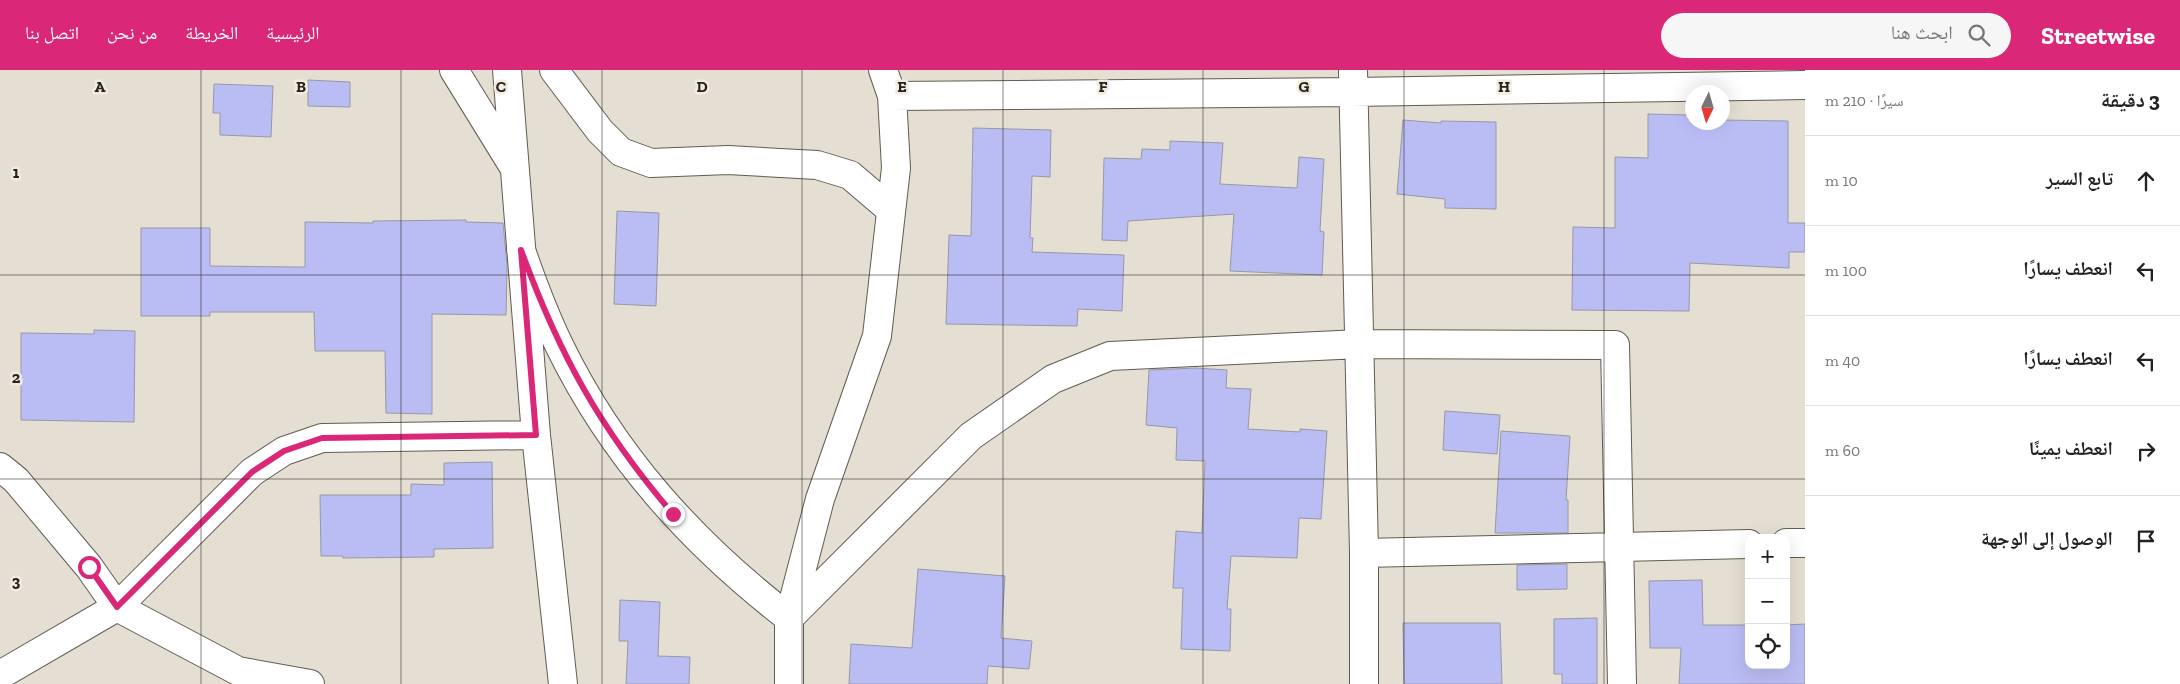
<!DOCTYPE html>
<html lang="ar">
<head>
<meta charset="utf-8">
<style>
  :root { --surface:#fff; --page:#f6f6f6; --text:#222; --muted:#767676; --line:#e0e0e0; --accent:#db2777 }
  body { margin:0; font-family:"Zilla Slab","Noto Naskh Arabic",serif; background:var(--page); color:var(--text); direction:rtl }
  .controls { position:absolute; right:15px; bottom:15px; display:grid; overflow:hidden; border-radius:10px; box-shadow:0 5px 20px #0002 }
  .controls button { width:45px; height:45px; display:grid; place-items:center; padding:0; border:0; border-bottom:1px solid var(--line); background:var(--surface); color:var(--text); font:25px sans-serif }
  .compass { position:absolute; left:1685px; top:15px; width:45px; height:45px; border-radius:50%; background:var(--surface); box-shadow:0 5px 20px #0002; rotate:185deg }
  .stop { position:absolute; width:15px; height:15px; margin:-11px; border:4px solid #db2777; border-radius:50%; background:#fff }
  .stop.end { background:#db2777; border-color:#fff; box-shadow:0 1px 5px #0008 }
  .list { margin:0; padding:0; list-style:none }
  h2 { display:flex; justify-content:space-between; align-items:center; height:65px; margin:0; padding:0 20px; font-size:21px }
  h2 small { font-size:16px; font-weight:400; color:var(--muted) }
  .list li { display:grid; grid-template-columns:32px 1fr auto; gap:15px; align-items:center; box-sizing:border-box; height:90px; padding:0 20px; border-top:1px solid var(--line) }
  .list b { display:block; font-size:19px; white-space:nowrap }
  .list em { font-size:16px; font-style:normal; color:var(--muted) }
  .icon { flex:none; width:28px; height:28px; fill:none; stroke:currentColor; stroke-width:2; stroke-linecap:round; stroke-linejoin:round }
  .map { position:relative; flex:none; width:1805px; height:614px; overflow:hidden; direction:ltr }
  header { display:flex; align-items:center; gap:30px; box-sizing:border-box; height:70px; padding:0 25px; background:var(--accent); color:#fff }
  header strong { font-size:24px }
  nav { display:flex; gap:28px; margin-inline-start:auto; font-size:18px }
  .search { width:350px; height:45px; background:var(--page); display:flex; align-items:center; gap:12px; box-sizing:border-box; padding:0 18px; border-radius:28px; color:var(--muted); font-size:19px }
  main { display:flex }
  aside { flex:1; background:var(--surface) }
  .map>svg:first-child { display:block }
  .building { fill:#babdf4; stroke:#9798a4 }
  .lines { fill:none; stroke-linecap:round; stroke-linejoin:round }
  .minor-casing { stroke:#615b51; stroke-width:30 }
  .minor { stroke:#fff; stroke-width:28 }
  .route { stroke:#db2777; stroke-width:6 }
  .grid { fill:none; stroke:#26231e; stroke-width:1; stroke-opacity:0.55 }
  .grid-label { font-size:16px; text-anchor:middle; font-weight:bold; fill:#26231e; stroke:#f2ebdf; stroke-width:5; stroke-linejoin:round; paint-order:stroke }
</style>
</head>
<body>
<header>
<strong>Streetwise</strong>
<div class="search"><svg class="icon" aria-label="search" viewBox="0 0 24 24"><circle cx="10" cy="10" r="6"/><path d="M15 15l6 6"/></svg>ابحث هنا</div>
<nav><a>الرئيسية</a><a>الخريطة</a><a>من نحن</a><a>اتصل بنا</a></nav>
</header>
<main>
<aside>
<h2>3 دقيقة<small>سيرًا · 210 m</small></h2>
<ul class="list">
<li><svg class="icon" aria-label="ahead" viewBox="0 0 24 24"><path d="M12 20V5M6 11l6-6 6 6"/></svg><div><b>تابع السير</b></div><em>10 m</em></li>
<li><svg class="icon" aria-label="left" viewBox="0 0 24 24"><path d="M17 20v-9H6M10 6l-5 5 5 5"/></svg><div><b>انعطف يسارًا</b></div><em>100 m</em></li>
<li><svg class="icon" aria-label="left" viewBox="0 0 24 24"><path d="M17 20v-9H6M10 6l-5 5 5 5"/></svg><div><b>انعطف يسارًا</b></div><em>40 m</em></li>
<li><svg class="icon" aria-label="right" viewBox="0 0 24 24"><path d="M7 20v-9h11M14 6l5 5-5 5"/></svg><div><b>انعطف يمينًا</b></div><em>60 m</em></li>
<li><svg class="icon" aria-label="arrive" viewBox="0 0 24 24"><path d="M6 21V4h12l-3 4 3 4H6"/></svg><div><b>الوصول إلى الوجهة</b></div></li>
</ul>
</aside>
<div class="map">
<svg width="1805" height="614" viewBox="0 0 1805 614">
  <rect width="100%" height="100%" fill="#e5ded2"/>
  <path class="building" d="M308 10 350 12V37L308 36Z
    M214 14 273 16 271 67 220 65V43H213Z
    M1648 44 1689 45V50H1692V52H1722V50L1788 51V153H1805V182H1789V198L1690 193 1689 241 1572 240 1573 157 1615 158V87L1648 88Z
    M1403 50 1441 53V51L1496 52V139L1445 138V129L1397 124Z
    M973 58 1051 60 1050 107 1032 106 1030 168H1033L1032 182 1124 185 1122 241 1078 239 1077 256 946 254 949 165 971 166Z
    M1170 71 1223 73 1220 114 1297 118 1299 87 1324 89 1320 161 1324 162 1322 205 1230 201 1234 144 1128 151 1127 171 1102 170 1104 88 1141 89 1142 79 1170 80Z
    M617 141 659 143 656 236 614 234Z
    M466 150V152L503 153 507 195 506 245 432 244V344L386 343 385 281H315L314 242H210V246H141V158H210V196L296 197H305V152L373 153V151Z
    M94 260 135 261 134 352 21 350V263L94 264Z
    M1196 298 1227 300 1226 318 1251 319 1248 359 1300 362V359L1327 361 1321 449 1299 448 1297 488 1231 486 1227 539H1231L1230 581 1181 579 1183 518H1173L1176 461 1202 463 1205 391 1176 390 1177 358 1146 355 1149 300Z
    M1445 341 1500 345 1497 384 1443 380Z
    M1501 361 1570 366 1566 430H1568V463H1495Z
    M492 392 493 478 434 479V487L343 488V486H321L320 425H411V414L444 415V393Z
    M1567 494V519L1517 520V495Z
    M918 499 1005 506 1001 568 1032 571 1029 599 988 596 987 614H849L851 574 912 578Z
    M1702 510 1703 555H1749V595H1786V555L1805 554V614H1679L1681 578H1650L1649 511Z
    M620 530 660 532 658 586 690 587 689 614H626L628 571H619Z
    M1597 548V614H1562V604H1554V549Z
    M1403 553H1500L1502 614H1404Z"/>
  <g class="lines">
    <defs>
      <path id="minor" d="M454 0 512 94
        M507 0 536 365 563 614
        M554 0 600 61 621 82 651 93 728 90 817 95 850 105 891 140
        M1353 0 1364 483V614
        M892 26 1353 22 1805 15
        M521 180C532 212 544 244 559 275 613 386 692 473 789 548L971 366 1053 309 1110 286 1360 274 1615 275 1622 614
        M0 397 16 410 89 497 117 537 238 601 310 614
        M1786 473H1805
        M1364 483 1749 474
        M0 605 117 537 252 402 284 381 322 368 536 365
        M789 614V548L820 429 877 266 896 98 892 26 883 0"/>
    </defs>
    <use href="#minor" class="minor-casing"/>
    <use href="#minor" class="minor"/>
  </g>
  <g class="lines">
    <path class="route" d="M89 497 117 537 252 402 284 381 322 368 536 365 521 180C559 284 600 359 673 444"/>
  </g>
  <path class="grid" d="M201 0V614M401 0V614M602 0V614M802 0V614M1003 0V614M1203 0V614M1404 0V614M1604 0V614M0 205H1805M0 409H1805"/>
  <g class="grid-label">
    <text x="100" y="22">A</text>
    <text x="301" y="22">B</text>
    <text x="501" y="22">C</text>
    <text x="702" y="22">D</text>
    <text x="902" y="22">E</text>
    <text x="1103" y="22">F</text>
    <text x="1304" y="22">G</text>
    <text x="1504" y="22">H</text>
    <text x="16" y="108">1</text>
    <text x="16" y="313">2</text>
    <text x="16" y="517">3</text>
  </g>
</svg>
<div class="controls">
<button>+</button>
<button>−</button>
<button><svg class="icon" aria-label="locate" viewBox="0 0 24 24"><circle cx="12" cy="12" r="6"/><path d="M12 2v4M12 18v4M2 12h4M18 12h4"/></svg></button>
</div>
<svg class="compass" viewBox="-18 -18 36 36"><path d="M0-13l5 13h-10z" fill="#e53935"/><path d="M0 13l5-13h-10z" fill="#767676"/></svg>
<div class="stop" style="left:89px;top:497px"></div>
<div class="stop end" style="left:673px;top:444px"></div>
</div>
</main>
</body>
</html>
